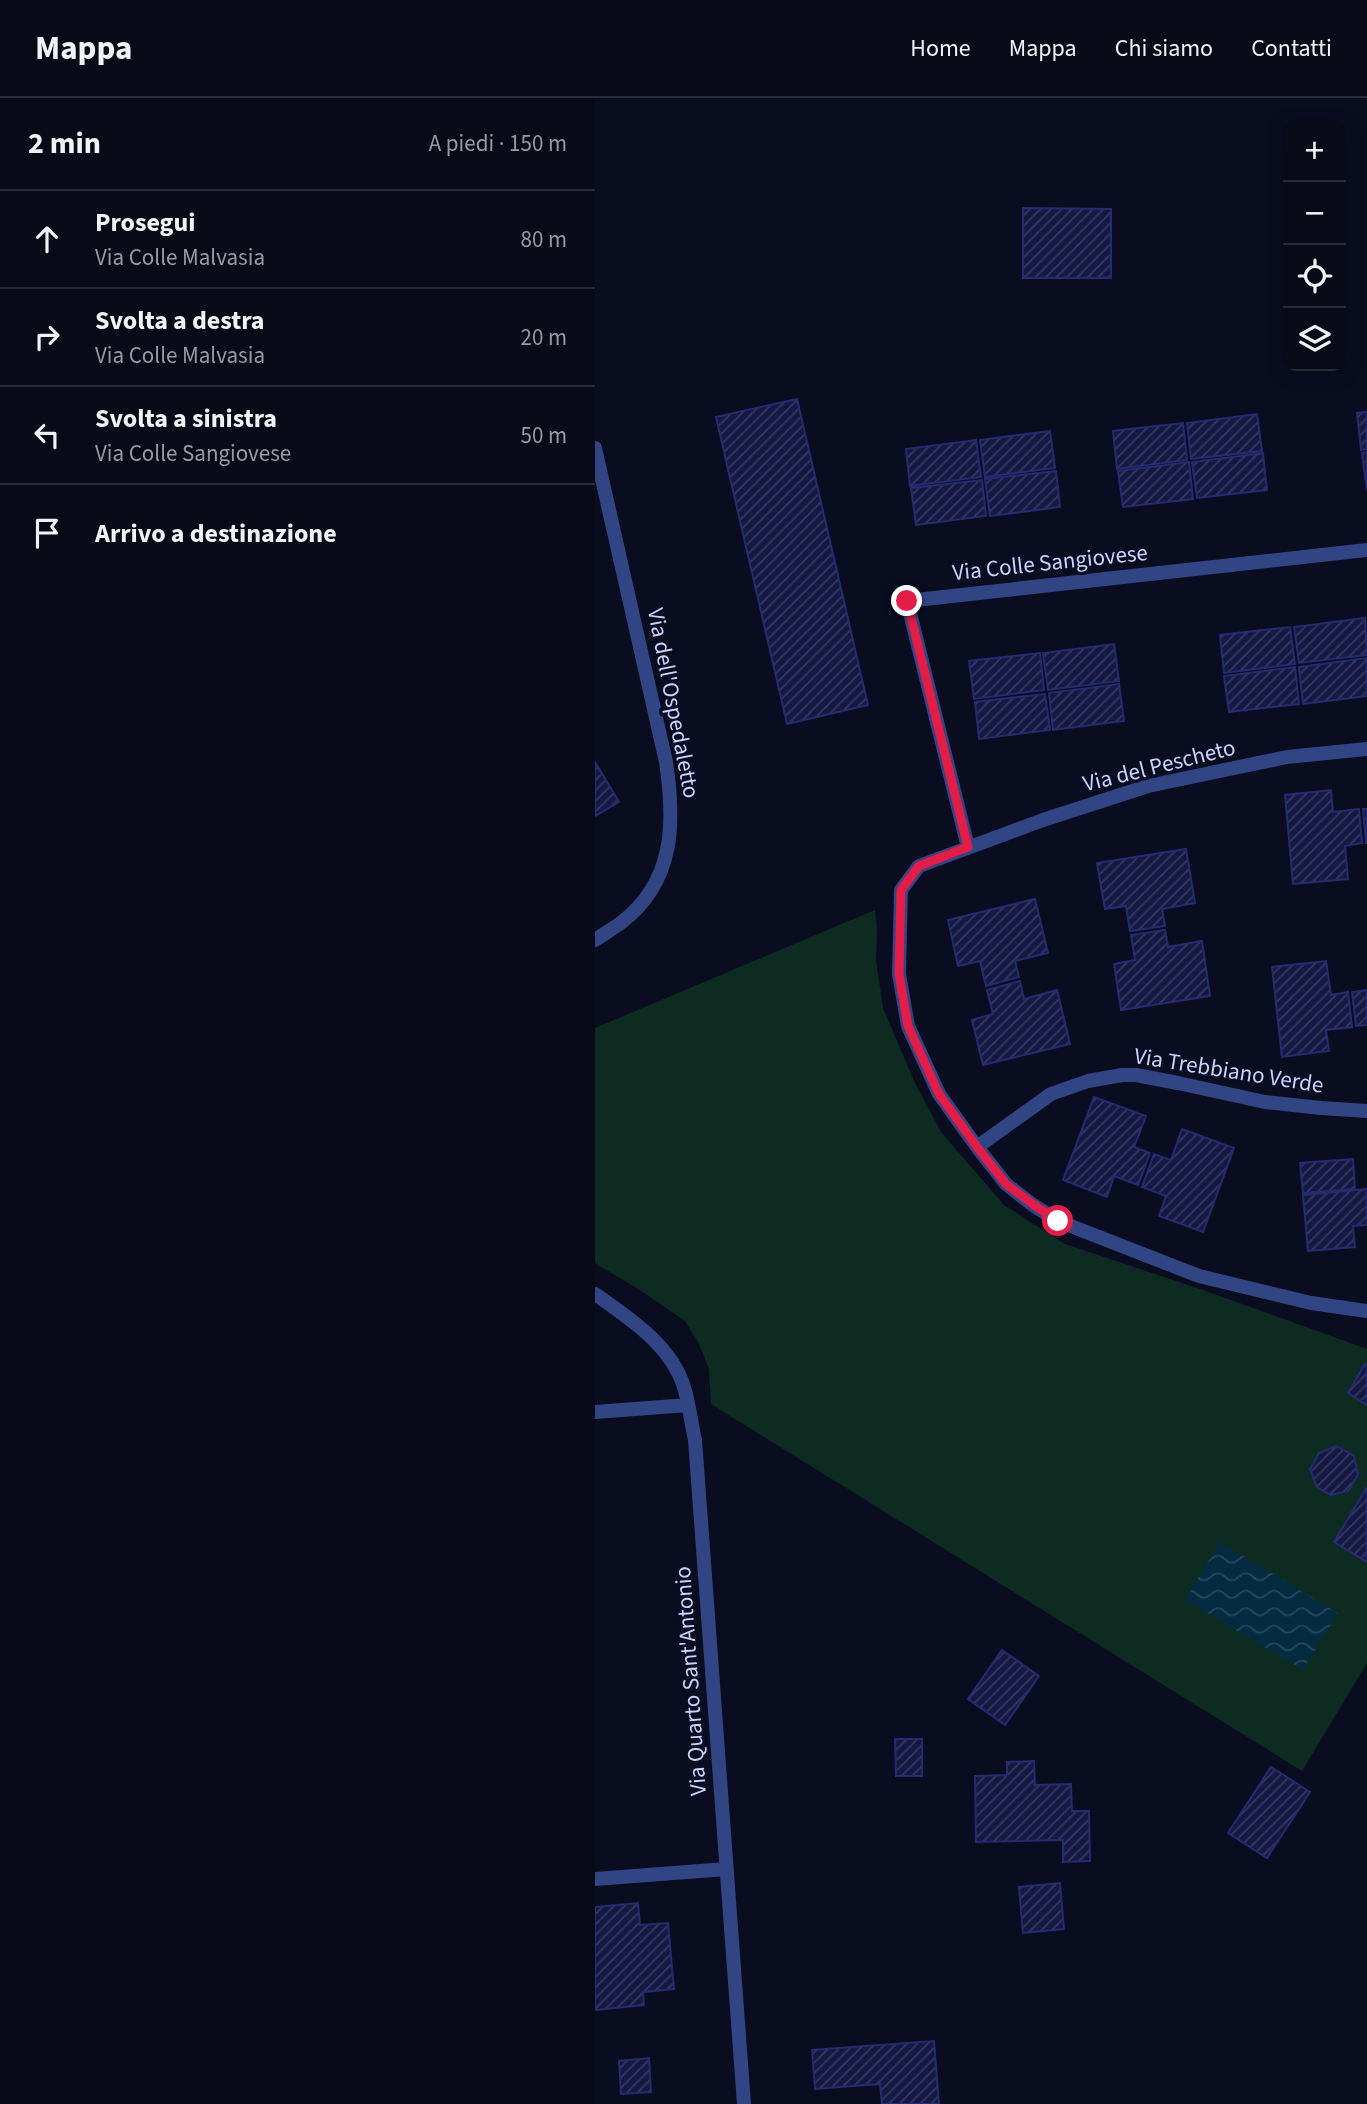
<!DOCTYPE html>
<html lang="it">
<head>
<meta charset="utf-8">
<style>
  :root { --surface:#080a18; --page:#161825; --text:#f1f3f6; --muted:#989aa2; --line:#292b37 }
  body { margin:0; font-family:"Source Sans 3",sans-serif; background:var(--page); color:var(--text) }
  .controls { position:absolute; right:21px; top:21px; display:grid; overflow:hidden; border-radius:14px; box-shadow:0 4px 18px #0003 }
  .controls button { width:63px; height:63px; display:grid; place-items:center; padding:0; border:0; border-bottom:2px solid var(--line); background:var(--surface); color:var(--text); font:35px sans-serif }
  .stop { position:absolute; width:21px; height:21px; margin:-16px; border:5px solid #e11d48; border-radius:50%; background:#fff }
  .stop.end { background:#e11d48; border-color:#fff; box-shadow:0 2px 7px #0008 }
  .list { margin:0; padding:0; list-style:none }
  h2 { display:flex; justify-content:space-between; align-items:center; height:91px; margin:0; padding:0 28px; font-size:30px }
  h2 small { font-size:23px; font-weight:400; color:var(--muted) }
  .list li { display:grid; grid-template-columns:46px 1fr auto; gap:21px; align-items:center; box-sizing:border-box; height:98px; padding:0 28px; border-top:2px solid var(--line) }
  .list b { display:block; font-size:26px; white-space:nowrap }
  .list p { margin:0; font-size:23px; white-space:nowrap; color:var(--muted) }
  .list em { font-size:23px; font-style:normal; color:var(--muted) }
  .icon { flex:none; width:38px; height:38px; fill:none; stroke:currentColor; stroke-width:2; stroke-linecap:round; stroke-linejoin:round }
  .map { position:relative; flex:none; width:772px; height:2006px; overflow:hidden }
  header { display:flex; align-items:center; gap:42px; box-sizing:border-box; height:98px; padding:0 35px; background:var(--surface); border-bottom:2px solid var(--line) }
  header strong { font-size:33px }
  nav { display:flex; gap:38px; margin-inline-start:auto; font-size:24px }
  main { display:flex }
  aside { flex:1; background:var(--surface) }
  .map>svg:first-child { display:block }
  .green { fill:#0d2b21 }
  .water { fill:url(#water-waves) }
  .building { fill:url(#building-hatch); stroke:#242b71; stroke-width:2 }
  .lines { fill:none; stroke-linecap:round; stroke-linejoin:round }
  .service { stroke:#314584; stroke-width:14 }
  .minor { stroke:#314584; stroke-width:14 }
  .route { stroke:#e11d48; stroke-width:9 }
  .labels { text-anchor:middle; stroke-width:7; stroke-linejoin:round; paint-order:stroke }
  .street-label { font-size:23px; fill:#cad3ff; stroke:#0a0d20 }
</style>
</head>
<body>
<header>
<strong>Mappa</strong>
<nav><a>Home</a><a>Mappa</a><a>Chi siamo</a><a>Contatti</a></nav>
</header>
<main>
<aside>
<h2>2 min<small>A piedi · 150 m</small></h2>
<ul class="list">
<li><svg class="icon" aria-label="ahead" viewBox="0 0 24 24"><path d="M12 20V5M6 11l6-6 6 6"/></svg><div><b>Prosegui</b><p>Via Colle Malvasia</p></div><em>80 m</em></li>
<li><svg class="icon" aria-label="right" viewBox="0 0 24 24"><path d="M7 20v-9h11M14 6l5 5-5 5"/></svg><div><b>Svolta a destra</b><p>Via Colle Malvasia</p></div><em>20 m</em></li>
<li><svg class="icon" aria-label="left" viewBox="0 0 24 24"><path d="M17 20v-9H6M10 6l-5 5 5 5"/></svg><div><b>Svolta a sinistra</b><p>Via Colle Sangiovese</p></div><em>50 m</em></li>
<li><svg class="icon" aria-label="arrive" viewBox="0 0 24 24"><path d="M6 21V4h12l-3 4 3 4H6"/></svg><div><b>Arrivo a destinazione</b></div></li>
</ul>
</aside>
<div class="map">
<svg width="772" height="2006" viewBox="0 0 772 2006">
  <defs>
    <pattern id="water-waves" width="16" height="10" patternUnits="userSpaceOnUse" patternTransform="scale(1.75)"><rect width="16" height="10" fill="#042b3f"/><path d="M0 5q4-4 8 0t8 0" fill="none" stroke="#27495c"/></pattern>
    <pattern id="building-hatch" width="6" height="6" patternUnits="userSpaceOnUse" patternTransform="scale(1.75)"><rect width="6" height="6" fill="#151843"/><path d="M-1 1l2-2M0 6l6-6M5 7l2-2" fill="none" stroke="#36395f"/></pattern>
  </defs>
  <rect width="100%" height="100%" fill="#0a0d20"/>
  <path class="green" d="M280 812 282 832 281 862 288 910 319 983 346 1034 409 1107 470 1146 611 1193 772 1251V1565L707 1673 116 1306 114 1271 104 1246 90 1223 45 1192 0 1165V930Z"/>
  <path class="water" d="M625 1444 743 1515 708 1572 590 1502Z"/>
  <path class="building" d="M428 110 516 111V180H428Z
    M202 301 273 607 192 626 121 319Z
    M772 314V351L766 352 762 315Z
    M662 316 667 353 596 361 592 325Z
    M588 325 592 362 522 371 518 333Z
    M455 333 460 370 390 379 385 342Z
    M381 342 386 379 315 388 311 351Z
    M772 354V392L767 355Z
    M668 355 672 392 602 400 597 364Z
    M594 364 598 401 528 409 523 373Z
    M461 373 465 409 395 418 390 381Z
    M387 382 391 418 321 427 316 390Z
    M770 520 772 557 704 565 699 529Z
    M695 529 700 566 629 575 625 537Z
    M519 546 524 583 453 592 448 555Z
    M445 555 449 592 379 601 374 563Z
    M772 560V598L708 606 704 569Z
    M700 569 704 606 634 614 629 578Z
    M524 586 529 623 458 632 454 595Z
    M450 596 455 632 384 641 380 604Z
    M0 664 24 704 0 718Z
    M736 692 738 714 764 711 767 745 750 748 753 781 698 786 690 697Z
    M768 711H772V745H771Z
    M591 751 600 805 567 811 570 828 535 833 531 808 510 811 502 765Z
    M440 801 453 855 420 863 424 879 391 888 385 863 363 868 353 822Z
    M570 832 573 849 607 843 615 898 526 912 519 866 540 862 536 837Z
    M731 863 736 897 753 894 757 929 731 932 734 953 687 959 677 869Z
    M425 883 429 901 462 892 475 946 388 967 377 922 398 916 392 892Z
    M772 892V927L761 928 757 894Z
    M499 999 551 1018 539 1049 555 1055 543 1087 519 1078 512 1099 468 1082Z
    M587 1031 639 1050 608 1134 564 1118 571 1098 547 1089 559 1056 576 1062Z
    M758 1061 760 1091 708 1095 705 1065Z
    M772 1091V1127L758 1128 760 1149 713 1153 708 1097Z
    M770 1266 772 1267V1307L753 1295Z
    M741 1348 759 1358 763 1377 753 1393 736 1397 722 1389 715 1371 724 1355Z
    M772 1389V1464L739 1444Z
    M407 1552 444 1578 410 1627 373 1601Z
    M300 1641H327V1678H301Z
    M439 1663 440 1687 476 1686 477 1713H494L495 1763 468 1764V1742L381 1744 380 1678 412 1677V1664Z
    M676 1669 715 1694 672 1760 633 1735Z
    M465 1785 469 1831 428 1835 424 1789Z
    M43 1805 45 1827 73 1825 79 1891 48 1894 49 1907 0 1912V1809Z
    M339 1943 344 2006H287L285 1986 220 1991 217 1952Z
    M54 1960 56 1994 26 1996 24 1963Z"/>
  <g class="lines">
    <path class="service" d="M0 1781 131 1771"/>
    <path class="minor" d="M0 350 71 664C80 724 80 783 27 824 19 830 9 836 0 842
      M772 651 692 659 553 688 448 722 324 768 306 792 304 876 313 928 344 996 382 1049 411 1086 438 1107 463 1123 604 1178 716 1205 772 1213
      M373 749 312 503 772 452
      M382 1049 456 996 493 983 527 977H541L583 985 670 1004 726 1010 772 1013
      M0 1196C34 1220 76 1247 89 1289 94 1305 96 1324 100 1342L149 2006
      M0 1314 93 1307"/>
  </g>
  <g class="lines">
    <path class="route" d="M312 503 373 749 324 768 306 792 304 876 313 928 344 996 382 1049 411 1086 439 1107 463 1123"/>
  </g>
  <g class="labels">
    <g class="street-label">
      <text transform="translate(455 464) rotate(-6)" y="8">Via Colle Sangiovese</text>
      <text transform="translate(79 605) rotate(79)" y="8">Via dell'Ospedaletto</text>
      <text transform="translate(564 667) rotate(-14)" y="8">Via del Pescheto</text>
      <text transform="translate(634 972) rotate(9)" y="8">Via Trebbiano Verde</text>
      <text transform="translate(95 1583) rotate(-94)" y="8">Via Quarto Sant'Antonio</text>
    </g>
  </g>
</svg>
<div class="controls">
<button>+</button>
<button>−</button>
<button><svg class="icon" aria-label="locate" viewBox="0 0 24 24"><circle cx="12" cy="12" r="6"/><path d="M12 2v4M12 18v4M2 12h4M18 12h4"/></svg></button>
<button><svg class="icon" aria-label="layers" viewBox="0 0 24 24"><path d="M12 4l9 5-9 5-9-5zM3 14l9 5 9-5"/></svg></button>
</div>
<div class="stop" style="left:463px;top:1123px"></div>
<div class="stop end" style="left:312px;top:503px"></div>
</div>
</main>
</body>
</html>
